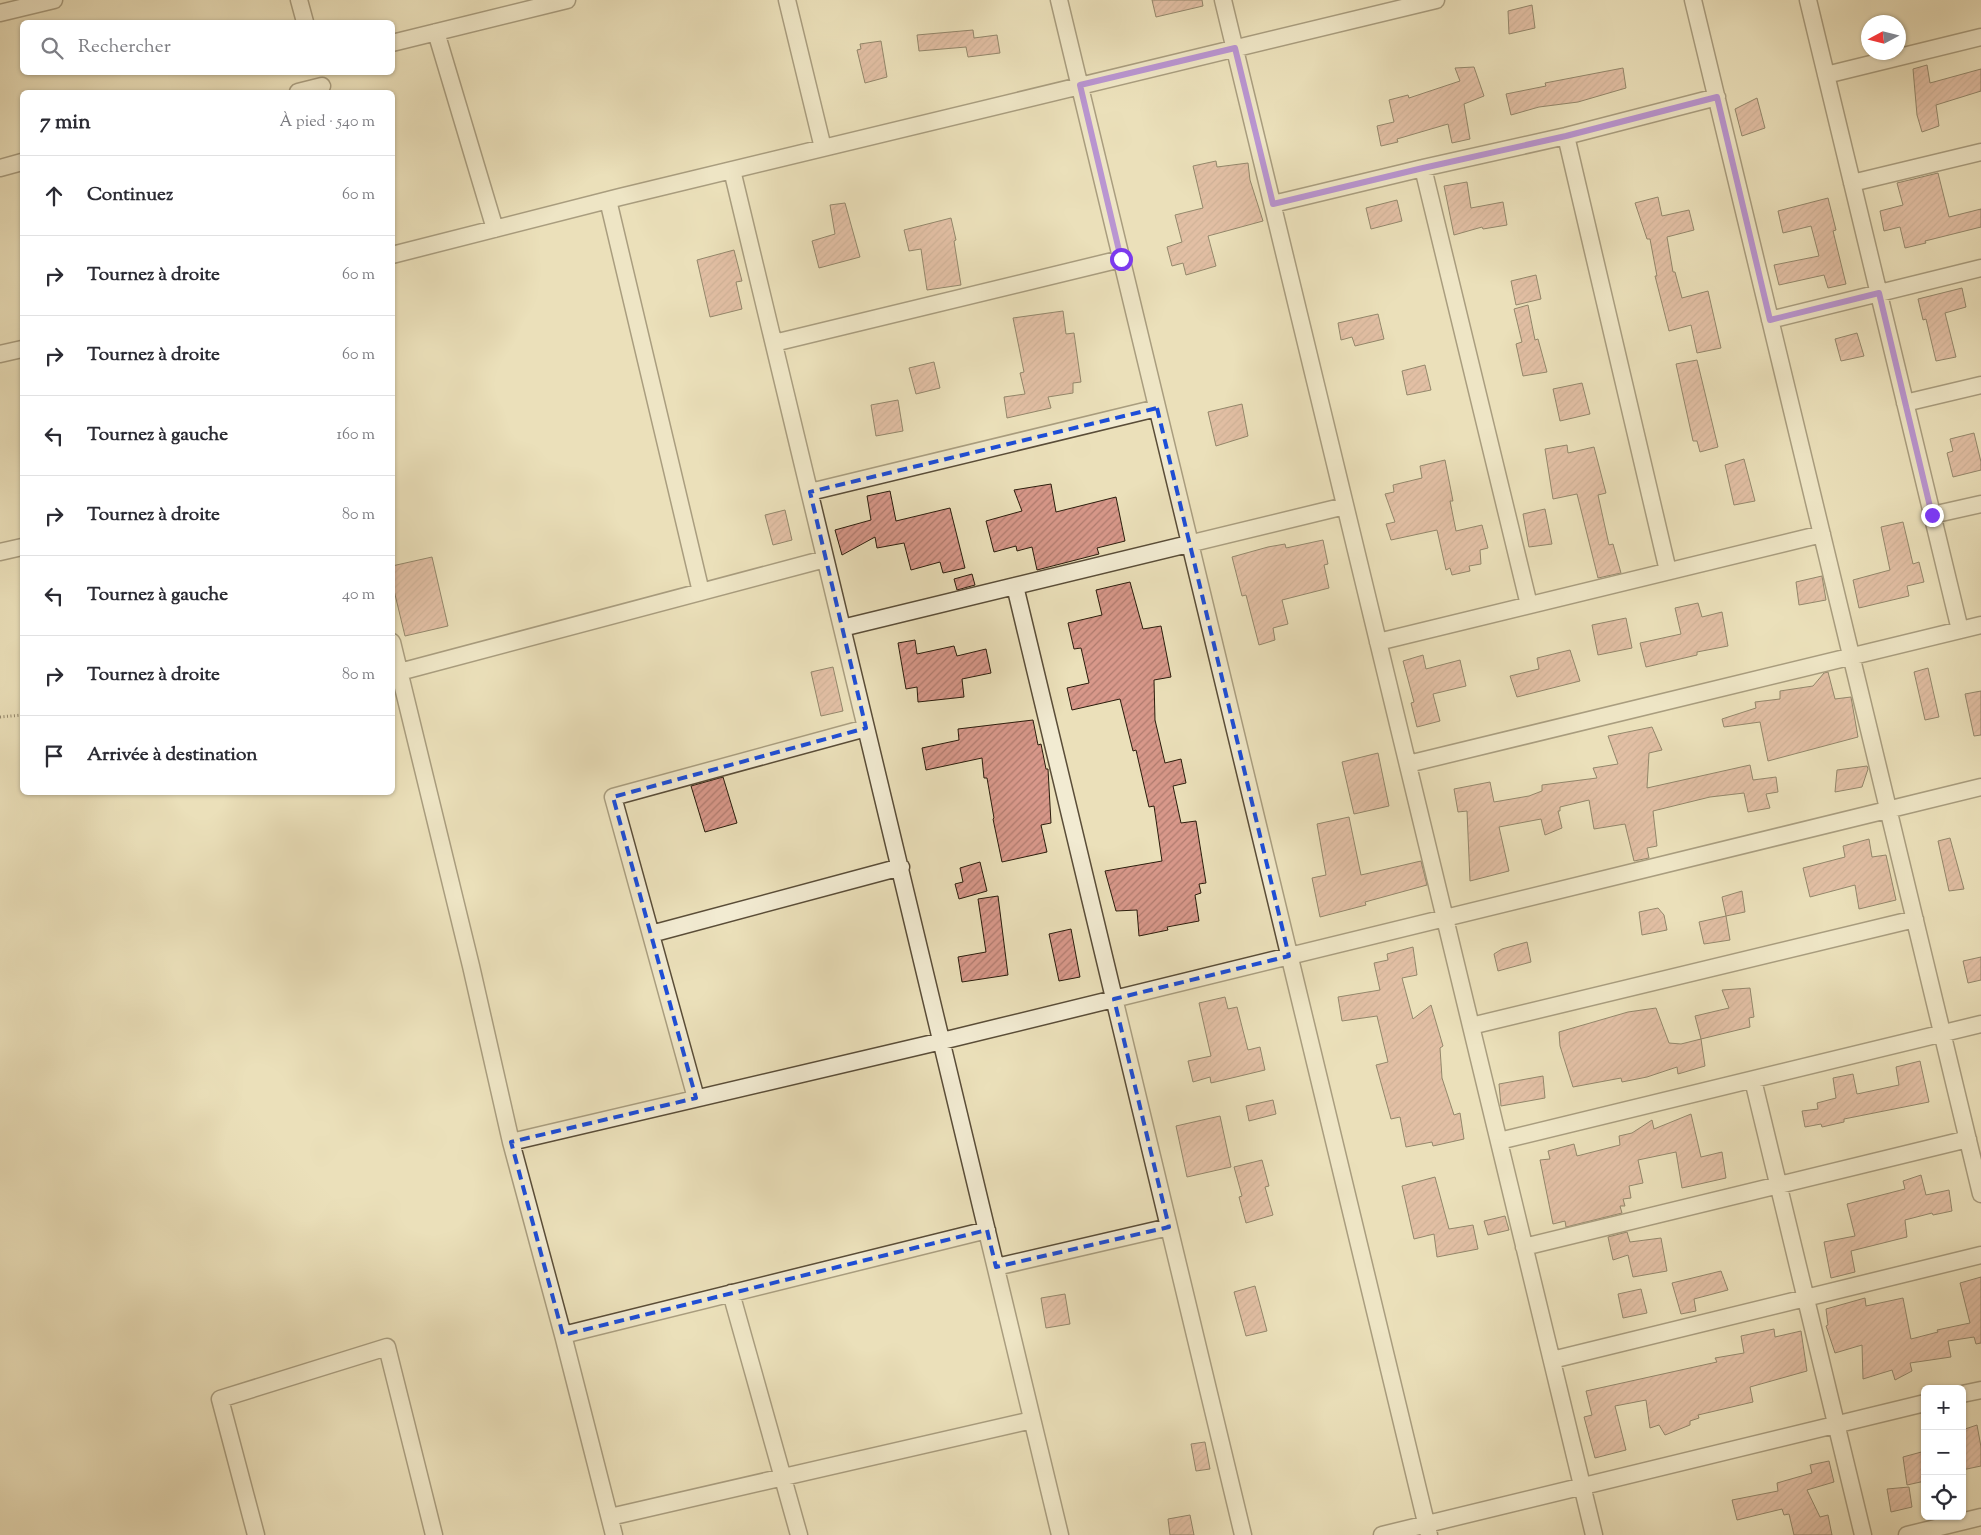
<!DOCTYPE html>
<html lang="fr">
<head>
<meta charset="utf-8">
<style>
  :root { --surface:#fff; --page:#f7f7f7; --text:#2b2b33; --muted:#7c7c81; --line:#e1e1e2 }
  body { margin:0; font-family:"Sorts Mill Goudy",serif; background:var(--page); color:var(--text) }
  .controls { position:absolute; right:15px; bottom:15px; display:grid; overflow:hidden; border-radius:8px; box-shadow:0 1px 4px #0004 }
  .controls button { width:45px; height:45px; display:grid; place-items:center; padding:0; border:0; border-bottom:1px solid var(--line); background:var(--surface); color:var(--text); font:25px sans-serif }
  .compass { position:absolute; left:1861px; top:15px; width:45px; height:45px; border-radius:50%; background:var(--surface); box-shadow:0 1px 4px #0004; rotate:263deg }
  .stop { position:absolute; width:15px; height:15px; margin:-11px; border:4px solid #7c3aed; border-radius:50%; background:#fff }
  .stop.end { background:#7c3aed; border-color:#fff; box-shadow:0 1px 5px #0008 }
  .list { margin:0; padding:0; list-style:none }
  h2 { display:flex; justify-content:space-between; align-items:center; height:65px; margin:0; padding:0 20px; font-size:21px }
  h2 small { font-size:16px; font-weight:400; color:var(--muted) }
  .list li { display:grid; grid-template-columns:32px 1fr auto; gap:15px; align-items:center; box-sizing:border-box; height:80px; padding:0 20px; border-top:1px solid var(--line) }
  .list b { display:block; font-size:19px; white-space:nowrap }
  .list em { font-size:16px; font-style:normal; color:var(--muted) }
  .icon { flex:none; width:28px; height:28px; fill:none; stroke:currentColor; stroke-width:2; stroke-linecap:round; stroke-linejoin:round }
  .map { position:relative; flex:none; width:1981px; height:1535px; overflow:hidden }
  .search { position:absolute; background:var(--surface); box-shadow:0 1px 4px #0004; left:20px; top:20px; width:375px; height:55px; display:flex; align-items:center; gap:12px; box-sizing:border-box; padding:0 18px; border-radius:8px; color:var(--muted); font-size:19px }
  .panel { position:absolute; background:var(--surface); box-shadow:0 1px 4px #0004; left:20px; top:90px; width:375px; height:705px; border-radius:8px }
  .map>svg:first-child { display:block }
  .building { fill:url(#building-hatch); stroke:#2a1c0c }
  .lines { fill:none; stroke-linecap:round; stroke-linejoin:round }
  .street-casing { stroke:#5a4d38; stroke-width:19 }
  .path { stroke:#2a1c0c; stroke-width:3; stroke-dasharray:1 2.5; stroke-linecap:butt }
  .street { stroke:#f2ebd2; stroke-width:16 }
  .route { stroke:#7c3aed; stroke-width:6 }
  .marked { fill:none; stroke:#1d4ed8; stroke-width:4; stroke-dasharray:10 6; stroke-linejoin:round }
</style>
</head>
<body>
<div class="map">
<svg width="1981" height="1535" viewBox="0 0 1981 1535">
  <defs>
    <pattern id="building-hatch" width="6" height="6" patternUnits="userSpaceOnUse" patternTransform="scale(1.25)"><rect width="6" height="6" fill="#d8988a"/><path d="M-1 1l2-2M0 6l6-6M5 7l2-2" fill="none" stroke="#af7b6f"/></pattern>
  </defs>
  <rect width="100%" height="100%" fill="#ebe0ba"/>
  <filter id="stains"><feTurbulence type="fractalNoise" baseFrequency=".004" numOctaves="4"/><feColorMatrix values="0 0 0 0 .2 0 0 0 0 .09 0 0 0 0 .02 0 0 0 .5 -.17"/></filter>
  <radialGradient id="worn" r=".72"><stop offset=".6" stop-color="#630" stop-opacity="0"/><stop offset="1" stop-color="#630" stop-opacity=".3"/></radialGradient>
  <path class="building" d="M1152 0H1202L1203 6 1156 17Z
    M1532 5 1535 28 1509 34 1508 11Z
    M973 30 974 38 997 35 1000 53 968 57 966 47 919 51 917 35Z
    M881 41 887 77 865 83 857 50 861 49 860 44Z
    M1927 65 1930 83 1981 69V91L1936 105 1939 126 1922 132 1917 115 1913 69Z
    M1474 67 1484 96 1464 104 1470 139 1452 143 1448 124 1397 139 1398 142 1381 146 1377 126 1394 122 1389 100 1408 95 1409 98 1460 81 1455 68Z
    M1623 68 1626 88 1578 102 1539 107 1511 115 1506 94 1546 86 1545 83Z
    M1757 98 1765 128 1742 136 1735 109Z
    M1216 161 1217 167 1248 163 1250 180 1263 221 1208 236 1216 266 1186 275 1183 263 1172 266 1167 247 1182 242 1175 215 1203 208 1193 166Z
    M1938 173 1949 217 1981 209V227L1925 241 1926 243 1905 248 1900 227 1884 231 1880 211 1903 205 1897 183Z
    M1467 182 1471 208 1503 202 1507 225 1483 229 1482 227 1454 235 1444 186Z
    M1658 197 1662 216 1689 210 1694 230 1667 237 1673 272H1675L1682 298 1708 291 1721 348 1697 353 1691 325 1669 331 1655 276H1657L1650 239H1647L1635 203Z
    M1828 198 1836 230 1833 231 1846 284 1828 288 1824 275 1779 285 1774 265 1819 256 1811 226 1783 233 1778 211Z
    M1397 200 1402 221 1371 229 1366 208Z
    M845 203 860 257 819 268 812 241 835 234 830 205Z
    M951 218 956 240 954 241 961 285 927 290 921 249 909 251 904 230Z
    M734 250 742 281 736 282 742 309 710 317 697 260Z
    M1536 275 1541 299 1516 305 1511 281Z
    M1962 288 1966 307 1945 313 1956 357 1936 361 1926 319 1923 320 1918 299Z
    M1528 305 1535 340 1538 339 1547 372 1523 376 1516 344 1522 342 1514 309Z
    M1063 311 1066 334 1074 333 1081 382 1073 383V393L1048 397 1051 408 1007 418 1004 397 1025 394 1020 373 1024 372 1013 318Z
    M1378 314 1384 339 1355 346 1352 337 1341 340 1338 323Z
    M1857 333 1864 356 1841 361 1835 339Z
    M1697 360 1718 447 1700 452 1697 441H1693L1676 364Z
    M934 362 940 388 916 394 909 368Z
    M1425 365 1431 390 1407 395 1402 371Z
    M1582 383 1590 414 1560 421 1553 389Z
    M898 400 903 431 876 436 871 405Z
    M1242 404 1248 436 1216 446 1208 412Z
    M1974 433 1981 462V470L1953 477 1947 453 1953 451 1950 439Z
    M1567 445 1568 453 1594 447 1606 493 1598 495 1609 545 1613 544 1621 573 1598 578 1577 494 1553 499 1545 449Z
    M1744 459 1755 501 1734 505 1725 465Z
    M1445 460 1453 501H1450L1456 531 1482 525 1488 548 1480 550 1481 564 1469 566 1470 571 1452 575 1450 568 1446 570 1437 530 1391 540 1386 524 1395 522 1385 494 1394 492 1393 485 1422 478 1420 466Z
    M1051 484 1056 512 1116 497 1125 541 1097 548 1099 554 1037 570 1032 547 1017 551 1016 546 994 552 986 521 1022 511 1014 490Z
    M890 491 896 521 950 508 965 568 943 573 940 562 911 570 904 543 877 548 875 537 842 555 835 530 871 520 867 496Z
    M1545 509 1552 544 1529 547 1523 514Z
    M785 510 792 540 773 545 765 515Z
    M1903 522 1913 564 1919 562 1924 582 1907 586 1909 596 1859 608 1853 580 1890 570 1881 527Z
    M1323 540 1328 564 1324 565 1329 588 1282 600 1288 624 1273 628 1275 640 1259 645 1246 595 1242 596 1232 557 1268 547 1285 544 1286 548Z
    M432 557 448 626 405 636 392 582V566Z
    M972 574 975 585 957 590 954 579Z
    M1822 576 1826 600 1799 605 1796 582Z
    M1130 582 1143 629 1161 626 1171 677 1154 680 1155 720 1165 763 1181 759 1186 783 1173 786 1181 823 1196 821 1206 883 1199 884 1201 893 1195 895 1199 921 1167 927 1168 930 1139 936 1137 910 1116 911 1105 871 1162 861 1154 806 1149 807 1136 750 1133 751 1120 699 1072 710 1067 688 1089 683 1081 648 1074 649 1068 623 1102 615 1096 590Z
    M1698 603 1702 617 1722 612 1728 646 1697 652V655L1646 667 1640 643 1681 634 1675 608Z
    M1626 618 1632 648 1598 655 1592 625Z
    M915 640 917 654 954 646 957 656 986 649 991 673 962 679 964 697 918 702 917 687 906 689 898 643Z
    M1570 650 1580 681 1517 697 1510 676 1539 669 1537 658Z
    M1423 655 1426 669 1460 660 1466 686 1433 694 1440 721 1417 727 1411 703 1414 702 1403 661Z
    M833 667 843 711 821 716 811 672Z
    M1928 668 1939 717 1925 720 1914 672Z
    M1828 672 1835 699 1851 697 1858 737 1768 761 1760 722 1724 727 1722 719 1756 708 1755 702 1780 699V691L1813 686 1824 673Z
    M1981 691V735L1974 736 1965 694Z
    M1033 720 1038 745 1041 744 1046 769H1048L1051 823 1041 825 1047 852 1002 862 993 819 994 818 987 778H984L982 758 926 770 922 748 959 740 958 729Z
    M1652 727 1662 750 1649 753 1647 788 1750 765 1753 780 1776 777 1778 792 1766 794 1770 808 1748 812 1744 793 1710 797 1653 811 1657 846 1647 848 1649 858 1634 861 1625 824 1594 829 1589 800 1560 807V811H1558L1562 828 1545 835 1541 819 1499 827 1509 871 1470 881 1467 811 1458 812 1454 789 1490 782 1494 802 1529 796 1542 791V785L1597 778 1593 768 1618 764 1608 736Z
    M1378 753 1389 806 1354 814 1342 762Z
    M1867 766 1868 769 1862 787 1835 792 1837 770Z
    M723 777 737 823 705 832 691 786Z
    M1349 817 1361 875 1421 861 1427 885 1365 902 1366 905 1320 917 1312 878 1326 875 1317 824Z
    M1950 838 1964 889 1949 891 1938 841Z
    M1869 839 1872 857 1886 855 1896 900 1859 909 1855 885 1810 897 1803 868 1845 857 1843 846Z
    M980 862 987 891 959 899 955 884 963 882 960 868Z
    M1742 891 1745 912 1726 916 1722 897Z
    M998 896 1008 975 962 982 958 957 986 952 978 899Z
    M1658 908 1664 915 1667 930 1642 935 1639 912Z
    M1726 916 1730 940 1704 944 1699 922Z
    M1071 929 1080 977 1059 981 1049 934Z
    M1527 942 1531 962 1498 971 1494 954 1502 949Z
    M1413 947 1417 975 1402 978 1413 1019 1431 1005 1443 1046 1440 1048 1442 1078 1454 1115 1460 1113 1464 1139 1433 1146 1432 1142 1406 1147 1400 1117 1391 1119 1376 1065 1388 1062 1377 1016 1342 1021 1338 997 1380 990 1374 963 1388 960 1387 954Z
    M1981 957V980L1968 983 1963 961Z
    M1750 988 1754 1017 1749 1018 1750 1027 1701 1039 1695 1016 1729 1008 1722 990Z
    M1225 997 1228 1009 1237 1007 1248 1050 1260 1047 1265 1070 1211 1083 1210 1077 1193 1082 1188 1061 1211 1056 1199 1003Z
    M1656 1008 1669 1043 1681 1044 1701 1039 1705 1066 1678 1074 1677 1067 1647 1077 1622 1082 1621 1078 1573 1087 1560 1046 1559 1032 1628 1012Z
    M1920 1061 1929 1102 1844 1119V1122L1822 1127 1821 1124 1805 1127 1802 1111 1818 1109 1817 1103 1836 1098 1833 1078 1853 1074 1857 1094 1899 1085 1896 1067Z
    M1543 1076 1545 1098 1501 1106 1499 1084Z
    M1273 1100 1276 1114 1249 1121 1246 1106Z
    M1691 1114 1701 1157 1722 1152 1726 1178 1682 1188 1676 1152 1638 1160 1643 1183 1629 1186 1631 1198 1623 1199 1625 1206H1620L1622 1213 1566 1227 1565 1221 1553 1224 1540 1160 1550 1159 1548 1151 1574 1144 1577 1156 1620 1145 1619 1136 1632 1133 1652 1120 1654 1129Z
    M1220 1116 1231 1167 1187 1177 1176 1126Z
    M1262 1160 1269 1186 1265 1187 1273 1215 1246 1223 1239 1197 1242 1196 1234 1167Z
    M1921 1175 1926 1195 1949 1190 1952 1211 1933 1215 1932 1213 1905 1220 1907 1237 1851 1251 1855 1272 1831 1278 1824 1242 1855 1236 1847 1204 1905 1189 1903 1181Z
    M1435 1177 1449 1229 1473 1225 1478 1249 1437 1257 1434 1234 1414 1239 1402 1186Z
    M1505 1216 1509 1230 1488 1235 1484 1221Z
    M1627 1232 1630 1242 1661 1238 1667 1271 1633 1277 1628 1255 1613 1260 1608 1237Z
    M1721 1271 1728 1290 1694 1299 1696 1311 1681 1314 1672 1283Z
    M1981 1277V1343L1976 1344 1974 1337 1948 1341 1951 1357 1910 1363 1912 1371 1895 1380 1892 1370 1863 1379 1862 1345 1835 1353 1826 1326 1828 1325 1826 1309 1865 1298 1866 1306 1903 1298 1911 1339 1938 1332 1937 1330 1970 1323 1960 1283Z
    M1255 1286 1267 1331 1246 1336 1234 1292Z
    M1641 1289 1647 1313 1623 1318 1618 1294Z
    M1065 1294 1070 1324 1046 1328 1041 1298Z
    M1774 1329 1775 1337 1801 1331 1807 1371 1750 1387 1753 1402 1698 1415 1699 1418 1690 1421V1425L1665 1435 1659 1425 1650 1428 1646 1400 1615 1406 1626 1450 1595 1458 1584 1417 1592 1415 1586 1391 1717 1362 1715 1358 1744 1353 1741 1336Z
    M1977 1425 1981 1447V1466L1962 1470V1430Z
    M1205 1442 1210 1469 1196 1471 1191 1444Z
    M1925 1451V1481L1907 1485 1903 1457Z
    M1829 1461 1834 1482 1807 1490 1820 1517 1828 1515 1832 1535H1794L1789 1514 1784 1515 1782 1509 1737 1520 1732 1500 1778 1491 1777 1483 1812 1473 1810 1465Z
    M1909 1487 1912 1507 1891 1512 1887 1489Z
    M1190 1515 1194 1535H1170L1168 1519Z"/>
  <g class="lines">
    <defs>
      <path id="street" d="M299 0 305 22
        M787 0 823 148
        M1059 0 1429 1535
        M1223 0 1594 1535
        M1693 0 1981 1194
        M1808 0 1960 630
        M0 13 54 0
        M436 32 495 229
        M392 43 567 0
        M1826 75 1981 37
        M298 92 322 86
        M1566 136 1668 571
        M0 168 22 162
        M1423 168 1529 605
        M732 170 1060 1535
        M1852 183 1981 152
        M608 200 701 592
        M1273 204 1423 168 1566 136 1717 97
        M392 255 620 197 1436 0
        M1770 320 1981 268
        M774 343 1121 259
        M0 354 22 349
        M1905 403 1981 385
        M810 492 1157 408
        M1932 515 1981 504
        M0 552 22 547
        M1015 586 1243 1535
        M842 628 1345 506
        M392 642 471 966 511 1142 563 1335 614 1535
        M1378 642 1822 534
        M392 674 825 559
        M1408 764 1981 625
        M651 934 901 867
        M1471 1026 1915 919
        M1753 1080 1863 1535
        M696 1098 613 797 866 728
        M1499 1141 1981 1024
        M511 1142 942 1041 1981 787
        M1524 1247 1968 1139
        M996 1267 1169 1227
        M731 1293 799 1535
        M563 1335 987 1230
        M1552 1360 1981 1255
        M1962 1394 1981 1390
        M610 1517 1032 1420
        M256 1535 220 1399 387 1347 434 1535
        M1382 1535 1925 1403
        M1907 1535 1981 1517"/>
    </defs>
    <use href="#street" class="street-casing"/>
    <path class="path" d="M0 717 22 715"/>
    <use href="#street" class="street"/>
  </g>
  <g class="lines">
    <path class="route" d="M1121 259 1080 85 1235 48 1273 204 1423 168 1566 136 1717 97 1770 320 1879 293 1932 515"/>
  </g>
  <path d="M0 0H1981V1535H0ZM1157 408 1289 956 1114 999 1169 1227 996 1267 987 1230 563 1335 511 1142 696 1098 613 797 866 728 810 492Z" fill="#ebe0ba" fill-opacity=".55" fill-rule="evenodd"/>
  <path class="marked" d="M1157 408 1289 956 1114 999 1169 1227 996 1267 987 1230 563 1335 511 1142 696 1098 613 797 866 728 810 492Z"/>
  <rect width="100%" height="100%" filter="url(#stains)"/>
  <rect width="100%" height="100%" fill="url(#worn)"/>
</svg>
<div class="controls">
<button>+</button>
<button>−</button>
<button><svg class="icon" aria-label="locate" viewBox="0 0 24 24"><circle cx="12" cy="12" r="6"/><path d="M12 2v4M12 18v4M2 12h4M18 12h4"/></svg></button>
</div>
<svg class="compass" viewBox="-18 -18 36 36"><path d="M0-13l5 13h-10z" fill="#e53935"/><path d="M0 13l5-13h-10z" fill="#7c7c81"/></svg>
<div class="stop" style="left:1121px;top:259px"></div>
<div class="stop end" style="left:1932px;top:515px"></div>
<div class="search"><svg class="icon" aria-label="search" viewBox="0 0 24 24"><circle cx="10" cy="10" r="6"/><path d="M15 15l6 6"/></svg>Rechercher</div>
<section class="panel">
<h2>7 min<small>À pied · 540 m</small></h2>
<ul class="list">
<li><svg class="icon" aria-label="ahead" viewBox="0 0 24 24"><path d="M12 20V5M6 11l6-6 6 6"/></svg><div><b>Continuez</b></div><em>60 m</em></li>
<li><svg class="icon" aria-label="right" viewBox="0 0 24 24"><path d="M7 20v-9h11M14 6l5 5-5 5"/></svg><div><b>Tournez à droite</b></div><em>60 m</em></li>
<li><svg class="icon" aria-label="right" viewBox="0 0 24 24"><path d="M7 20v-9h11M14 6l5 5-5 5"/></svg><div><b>Tournez à droite</b></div><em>60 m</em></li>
<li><svg class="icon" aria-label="left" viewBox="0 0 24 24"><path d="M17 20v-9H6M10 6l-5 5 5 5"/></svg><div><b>Tournez à gauche</b></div><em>160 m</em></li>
<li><svg class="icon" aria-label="right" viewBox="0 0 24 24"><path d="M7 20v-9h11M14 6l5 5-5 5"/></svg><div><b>Tournez à droite</b></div><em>80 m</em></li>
<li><svg class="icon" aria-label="left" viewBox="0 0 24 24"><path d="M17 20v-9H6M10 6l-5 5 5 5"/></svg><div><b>Tournez à gauche</b></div><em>40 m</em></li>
<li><svg class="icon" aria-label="right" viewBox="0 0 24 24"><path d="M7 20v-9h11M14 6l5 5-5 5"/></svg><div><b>Tournez à droite</b></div><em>80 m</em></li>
<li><svg class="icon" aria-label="arrive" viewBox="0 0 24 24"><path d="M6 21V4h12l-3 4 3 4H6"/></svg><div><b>Arrivée à destination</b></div></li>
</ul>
</section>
</div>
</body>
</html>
